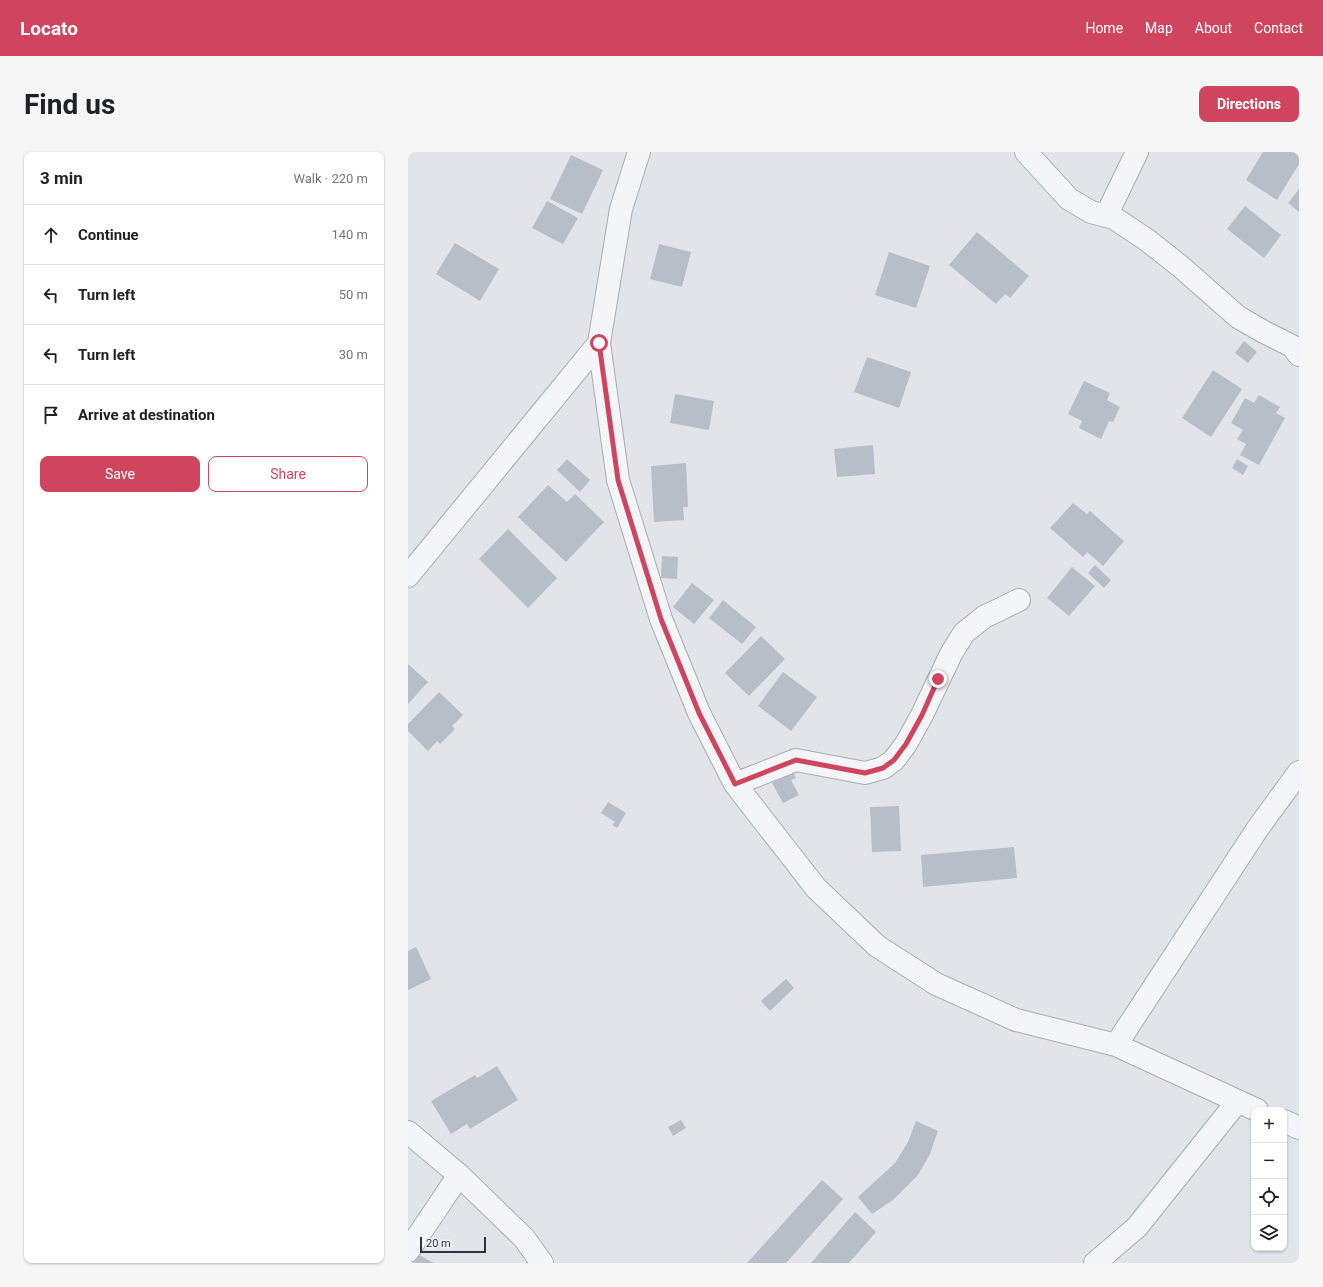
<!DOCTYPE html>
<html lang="en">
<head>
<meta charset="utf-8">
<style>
  :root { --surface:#fff; --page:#f6f6f6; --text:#202124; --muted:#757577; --line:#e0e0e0; --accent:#d0455e }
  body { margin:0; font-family:Roboto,sans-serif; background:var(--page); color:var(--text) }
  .controls { position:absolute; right:12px; bottom:12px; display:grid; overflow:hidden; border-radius:8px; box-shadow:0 1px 3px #0004 }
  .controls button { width:36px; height:36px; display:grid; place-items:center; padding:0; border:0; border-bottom:1px solid var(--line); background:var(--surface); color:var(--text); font:20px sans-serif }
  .scale { position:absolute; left:12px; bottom:10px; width:66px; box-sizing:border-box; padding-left:4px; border:2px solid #293342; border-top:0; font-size:11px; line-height:14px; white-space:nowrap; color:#293342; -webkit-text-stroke:3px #f0f3f7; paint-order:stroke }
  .stop { position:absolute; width:12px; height:12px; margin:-9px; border:3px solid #d0455e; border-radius:50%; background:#fff }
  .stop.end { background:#d0455e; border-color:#fff; box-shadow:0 1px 4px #0008 }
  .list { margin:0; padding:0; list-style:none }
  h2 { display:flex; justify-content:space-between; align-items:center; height:52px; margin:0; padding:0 16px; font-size:17px }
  h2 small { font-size:13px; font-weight:400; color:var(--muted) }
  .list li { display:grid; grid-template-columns:26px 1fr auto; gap:12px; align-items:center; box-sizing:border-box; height:60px; padding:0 16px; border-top:1px solid var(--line) }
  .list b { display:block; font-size:15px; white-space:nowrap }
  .list em { font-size:13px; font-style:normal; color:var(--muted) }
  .actions { display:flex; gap:8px; padding:12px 16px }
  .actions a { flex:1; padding:9px 0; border:1px solid var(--accent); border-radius:8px; text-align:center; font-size:14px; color:var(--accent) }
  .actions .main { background:var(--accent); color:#fff }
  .icon { flex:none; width:22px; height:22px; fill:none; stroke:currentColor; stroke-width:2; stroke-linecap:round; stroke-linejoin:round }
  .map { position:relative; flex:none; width:891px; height:1111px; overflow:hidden; border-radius:8px }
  header { display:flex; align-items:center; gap:24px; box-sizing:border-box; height:56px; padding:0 20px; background:var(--accent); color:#fff }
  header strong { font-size:19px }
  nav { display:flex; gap:22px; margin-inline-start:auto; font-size:14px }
  .intro { display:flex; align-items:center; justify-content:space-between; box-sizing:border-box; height:96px; padding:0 24px }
  h1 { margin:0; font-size:28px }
  .button { padding:10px 18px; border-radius:8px; background:var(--accent); color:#fff; font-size:14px; font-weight:700 }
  main { display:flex; gap:24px; padding:0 24px }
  aside { flex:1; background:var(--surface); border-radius:8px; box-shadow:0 1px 3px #0004 }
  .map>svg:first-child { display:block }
  .building { fill:#b8bec7 }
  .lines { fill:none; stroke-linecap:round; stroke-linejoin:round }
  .street-casing { stroke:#a6acb4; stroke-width:24 }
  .street { stroke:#f4f5f8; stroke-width:22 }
  .route { stroke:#d0455e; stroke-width:5 }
</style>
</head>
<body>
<header>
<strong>Locato</strong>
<nav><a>Home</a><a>Map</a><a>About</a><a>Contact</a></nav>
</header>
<div class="intro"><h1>Find us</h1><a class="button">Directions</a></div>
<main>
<aside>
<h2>3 min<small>Walk · 220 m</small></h2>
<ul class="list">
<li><svg class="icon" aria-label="ahead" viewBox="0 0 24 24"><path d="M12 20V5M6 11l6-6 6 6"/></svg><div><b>Continue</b></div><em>140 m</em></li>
<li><svg class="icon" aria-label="left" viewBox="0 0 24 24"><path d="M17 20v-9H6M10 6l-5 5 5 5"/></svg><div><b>Turn left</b></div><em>50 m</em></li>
<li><svg class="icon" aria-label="left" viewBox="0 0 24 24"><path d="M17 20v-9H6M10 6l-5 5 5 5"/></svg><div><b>Turn left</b></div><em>30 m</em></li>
<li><svg class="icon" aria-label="arrive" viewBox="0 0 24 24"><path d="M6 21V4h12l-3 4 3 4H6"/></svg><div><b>Arrive at destination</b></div></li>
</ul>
<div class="actions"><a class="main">Save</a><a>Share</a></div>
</aside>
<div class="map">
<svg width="891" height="1111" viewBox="0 0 891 1111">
  <rect width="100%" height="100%" fill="#e1e5ea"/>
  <path class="building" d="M855 0H891V12L869 48 838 28Z
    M163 3 195 18 174 62 142 47Z
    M891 37V60L880 51Z
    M139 49 170 66 155 92 124 76Z
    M837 54 873 83 856 106 819 77Z
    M569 80 621 124 602 146 597 142 588 152 541 113Z
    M47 91 91 117 72 149 28 122Z
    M251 92 283 100 274 135 242 127Z
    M481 100 522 114 508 156 467 143Z
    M836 189 849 200 840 211 827 201Z
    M459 205 503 220 491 256 446 240Z
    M805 218 834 237 803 285 774 266Z
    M676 229 702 241 699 248 712 255 705 270 701 269 693 287 671 276 674 269 660 262Z
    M267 242 306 249 301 278 262 271Z
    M851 243 872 255 868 261 877 266 851 313 832 303 838 292 829 287 835 278 823 271 837 246 846 251Z
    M465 293 467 322 429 325 426 297Z
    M159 307 182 328 172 340 149 318Z
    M829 307 840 314 835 323 824 316Z
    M278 311 280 355H275L276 368 246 370 243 314Z
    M140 333 159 350 167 342 196 370 158 410 110 365Z
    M665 351 679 362 682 359 716 389 695 414 679 400 675 405 642 376Z
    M100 377 149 426 120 456 71 407Z
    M254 404 270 405 269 427 253 426Z
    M687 413 703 428 696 436 680 421Z
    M664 415 687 434 661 464 639 446Z
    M284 431 306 448 286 472 265 455Z
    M315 448 348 475 334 492 301 466Z
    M353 484 377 507 341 544 317 521Z
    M0 512 20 530 0 552Z
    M375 520 409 545 383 579 350 554Z
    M31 540 55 563 44 574 47 577 32 592 29 589 20 599 0 579V572Z
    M385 620 388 626 383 628 391 643 375 651 364 631Z
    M200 650 218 661 209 676 204 673 207 670 193 661Z
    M491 654 493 699 464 700 462 655Z
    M606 695 609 726 515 735 513 703Z
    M8 795 23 827 0 838V799Z
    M378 827 386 836 362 859 353 849Z
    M89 914 110 948 62 977 59 972 43 982 23 949 67 923 69 926Z
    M273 968 278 976 265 984 260 975Z
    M508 969 530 979 522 1002 510 1023 485 1048 464 1062 450 1045 487 1011 500 990Z
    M414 1028 435 1047 378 1111H339Z
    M447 1060 468 1080 441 1111H403Z
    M7 1101 26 1111H2Z"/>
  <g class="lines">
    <defs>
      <path id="street" d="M231 0 213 57 191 191 210 328 253 467 291 561 327 632 408 736 469 794 528 832 608 868 708 893 849 958
        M618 0 661 47 683 60 706 66 739 88 772 114 830 165 856 180 884 194 891 203
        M698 64 729 0
        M0 424 191 191
        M327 632 388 608 457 621 475 616 486 608 498 592 514 563 543 502 556 481 576 465 611 448
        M708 893 850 676 891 620
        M876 969 891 976
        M0 980 51 1023 116 1086 134 1111
        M0 1099 51 1023
        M687 1111 729 1075 829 950"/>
    </defs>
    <use href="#street" class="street-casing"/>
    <use href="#street" class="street"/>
  </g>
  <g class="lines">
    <path class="route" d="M191 191 210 328 253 467 291 561 327 632 388 608 457 621 475 616 486 608 498 592 514 563 530 527"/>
  </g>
</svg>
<div class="controls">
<button>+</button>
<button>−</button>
<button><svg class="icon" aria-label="locate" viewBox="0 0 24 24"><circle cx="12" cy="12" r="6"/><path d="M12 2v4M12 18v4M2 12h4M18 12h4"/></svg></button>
<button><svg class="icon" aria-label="layers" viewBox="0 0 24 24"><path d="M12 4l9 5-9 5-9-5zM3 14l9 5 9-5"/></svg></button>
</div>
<div class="scale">20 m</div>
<div class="stop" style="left:191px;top:191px"></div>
<div class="stop end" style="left:530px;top:527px"></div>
</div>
</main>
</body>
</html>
